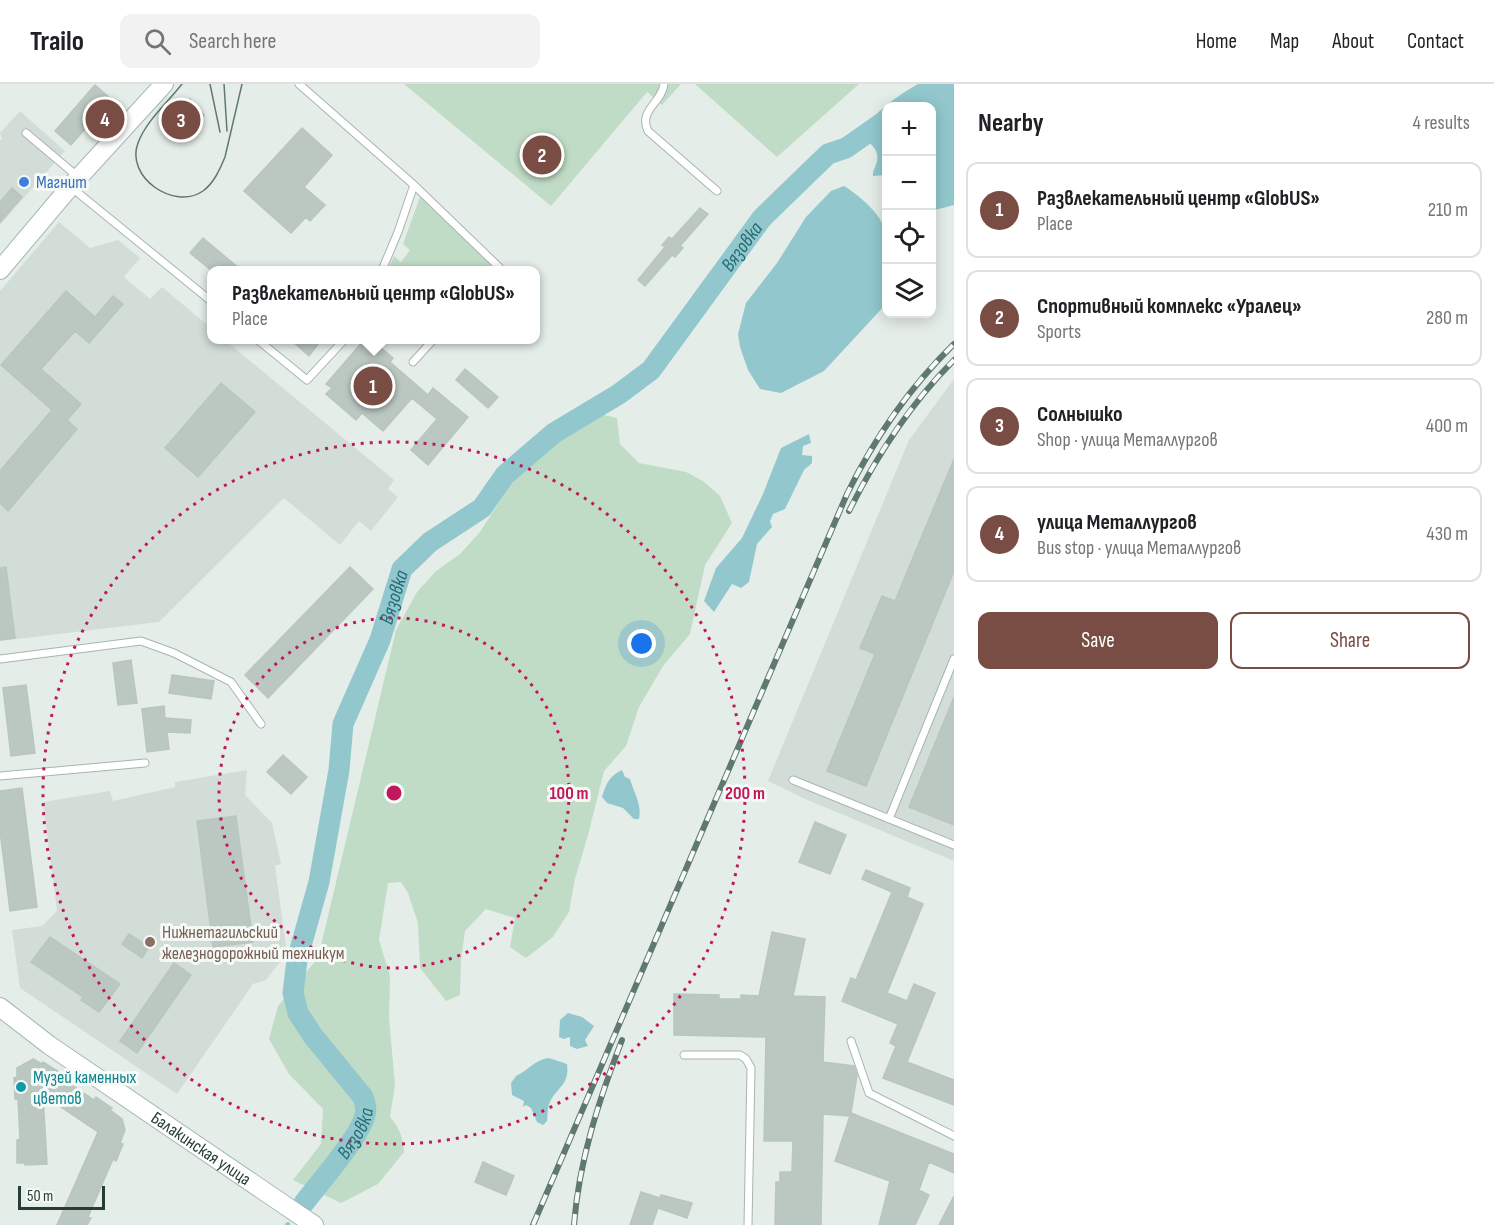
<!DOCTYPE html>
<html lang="en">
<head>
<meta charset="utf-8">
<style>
  :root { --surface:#fff; --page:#f2f2f2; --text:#202124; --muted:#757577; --line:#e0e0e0; --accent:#794c44 }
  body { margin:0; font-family:"Sofia Sans Condensed",sans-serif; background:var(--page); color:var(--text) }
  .controls { position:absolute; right:18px; top:18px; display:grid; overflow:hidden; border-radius:12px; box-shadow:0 3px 15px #0003 }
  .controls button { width:54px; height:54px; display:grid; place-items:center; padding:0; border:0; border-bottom:2px solid var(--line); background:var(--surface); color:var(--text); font:30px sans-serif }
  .scale { position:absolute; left:18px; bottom:15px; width:87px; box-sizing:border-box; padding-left:6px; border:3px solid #263d35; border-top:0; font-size:16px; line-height:21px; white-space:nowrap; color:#263d35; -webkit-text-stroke:4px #f6faf7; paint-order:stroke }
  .you { position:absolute; left:642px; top:560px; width:21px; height:21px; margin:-15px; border:4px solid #fff; border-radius:50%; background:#1a73e8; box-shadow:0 0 0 9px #1a73e833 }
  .badge { display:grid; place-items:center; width:39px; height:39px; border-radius:50%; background:var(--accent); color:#fff; font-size:20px; font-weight:700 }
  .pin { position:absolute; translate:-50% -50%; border:3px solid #fff; box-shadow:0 2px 6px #0006 }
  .popup { position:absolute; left:207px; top:182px; width:333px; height:78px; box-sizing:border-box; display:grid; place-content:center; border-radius:12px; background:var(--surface); filter:drop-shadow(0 2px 4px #0005); font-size:20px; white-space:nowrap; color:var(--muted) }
  .popup b { font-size:22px; color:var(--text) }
  .popup::after { content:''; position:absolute; left:50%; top:100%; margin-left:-12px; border:12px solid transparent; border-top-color:var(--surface) }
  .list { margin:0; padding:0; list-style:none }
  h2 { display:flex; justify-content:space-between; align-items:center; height:78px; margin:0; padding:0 24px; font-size:26px }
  h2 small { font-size:20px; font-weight:400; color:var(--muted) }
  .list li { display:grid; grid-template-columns:39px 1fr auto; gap:18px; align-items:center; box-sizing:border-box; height:96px; margin:0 12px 12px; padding:0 12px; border:2px solid var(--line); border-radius:12px }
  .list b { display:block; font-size:22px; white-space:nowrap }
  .list p { margin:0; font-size:20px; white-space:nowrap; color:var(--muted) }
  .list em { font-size:20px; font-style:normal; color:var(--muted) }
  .actions { display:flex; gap:12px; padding:18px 24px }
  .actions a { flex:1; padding:14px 0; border:2px solid var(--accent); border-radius:12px; text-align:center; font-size:21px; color:var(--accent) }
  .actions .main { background:var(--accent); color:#fff }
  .icon { flex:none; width:33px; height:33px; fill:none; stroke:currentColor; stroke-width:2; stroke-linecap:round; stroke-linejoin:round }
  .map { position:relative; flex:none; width:954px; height:1141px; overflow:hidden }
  header { display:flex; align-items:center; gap:36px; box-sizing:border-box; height:84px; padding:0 30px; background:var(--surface); border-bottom:2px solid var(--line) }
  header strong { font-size:28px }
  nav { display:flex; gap:33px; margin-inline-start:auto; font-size:21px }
  .search { width:420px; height:54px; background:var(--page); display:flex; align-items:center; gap:15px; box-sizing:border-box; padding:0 21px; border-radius:12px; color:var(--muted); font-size:22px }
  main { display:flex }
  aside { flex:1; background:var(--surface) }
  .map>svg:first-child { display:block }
  .built { fill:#d3ddd8 }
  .green { fill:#c0dcc6 }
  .water { fill:#92c8cd }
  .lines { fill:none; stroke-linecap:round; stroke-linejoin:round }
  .stream { stroke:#92c8cd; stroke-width:4 }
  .river { stroke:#92c8cd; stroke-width:21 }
  .building { fill:#bbc8c2; stroke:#b8c6bf; stroke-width:1.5 }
  .lane-casing { stroke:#a8b5af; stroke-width:9 }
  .secondary-casing { stroke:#a4b8b0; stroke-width:20 }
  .lane { stroke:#fff; stroke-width:7 }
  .secondary { stroke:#fff; stroke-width:18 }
  .tram { stroke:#607970; stroke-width:1.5 }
  .rail-casing { stroke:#607970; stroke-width:6 }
  .rail { stroke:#f6faf7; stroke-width:4; stroke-dasharray:11; stroke-linecap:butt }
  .ring { fill:none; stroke:#c2185b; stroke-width:3; stroke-dasharray:3 6 }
  .shop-dot { fill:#3f7fe0; stroke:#f6faf7; stroke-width:2 }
  .education-dot { fill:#8d6e63; stroke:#f6faf7; stroke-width:2 }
  .culture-dot { fill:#0f9aa8; stroke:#f6faf7; stroke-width:2 }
  .labels { text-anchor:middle; stroke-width:6; stroke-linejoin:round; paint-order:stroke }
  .shop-label { font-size:18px; fill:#366cbe; stroke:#f6faf7; text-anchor:start }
  .education-label { font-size:18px; fill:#785e54; stroke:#f6faf7; text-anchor:start }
  .culture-label { font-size:18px; fill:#0d838f; stroke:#f6faf7; text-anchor:start }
  .street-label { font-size:18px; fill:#263d35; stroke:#f6faf7 }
  .water-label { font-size:20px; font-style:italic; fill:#256d75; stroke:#f6faf7 }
  .centre { fill:#c2185b; stroke:#f6faf7; stroke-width:3 }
  .ring-label { font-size:18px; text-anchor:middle; font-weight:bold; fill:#c2185b; stroke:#f6faf7; stroke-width:6; stroke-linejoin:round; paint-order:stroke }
</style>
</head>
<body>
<header>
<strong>Trailo</strong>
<div class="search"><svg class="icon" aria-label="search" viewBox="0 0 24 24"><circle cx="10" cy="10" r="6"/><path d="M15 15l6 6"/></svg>Search here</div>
<nav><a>Home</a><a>Map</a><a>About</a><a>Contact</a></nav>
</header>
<main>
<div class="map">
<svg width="954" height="1141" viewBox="0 0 954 1141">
  <rect width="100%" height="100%" fill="#e5ede9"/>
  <path class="built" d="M20 27 65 67 0 141V57L2 55 0 49Z
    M59 138 90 164 118 156 140 174 124 193 150 215 162 203 211 244V256H225L394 396 388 405 398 413 371 447 359 437 340 461 284 414 159 538 0 557V207Z
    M954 295V777L803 714 768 697 909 356Z
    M247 686 245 711 272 739 281 780 275 782 287 869 266 896 253 900 177 1010 20 904 12 846 42 842 57 827 43 718 110 707 113 717 175 703V698Z"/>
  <path class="green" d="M404 0H681L662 21 647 8 551 122Z
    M695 0H859L777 73Z
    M420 113 491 181 486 186H388L394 172 401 178 410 166 403 160Z
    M600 330 617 334 620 360 639 379 686 388 703 397 720 412 732 439 705 481 690 550 663 582 639 623 626 662 604 687 588 751 575 795 569 828 553 853 526 874 510 863 515 834 486 825 465 847 461 875 460 911 446 917 420 884 418 839 408 809 401 798 388 799 379 856 390 892 389 934 395 1001 390 1033C400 1044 403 1054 404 1068L378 1100 341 1119 293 1096 321 1060 323 1025 289 990 269 955 278 922 318 874 396 546 417 508 436 487 460 470 480 448 526 377 557 359 585 338Z"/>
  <path class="water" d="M918 0H954V121L935 126 932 122V22H886L885 91 873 92C872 85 879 80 877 70 876 62 866 58 865 51 863 34 905 7 918 0Z
    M844 102C859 111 884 132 886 150 890 172 887 197 886 220L824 287 781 309 760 305 748 286 740 263 738 250 746 219 777 179 806 133 831 107Z
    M809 350 811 359 803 362 802 371 812 372V379L804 386 785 425 773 430 770 437 772 443 757 460 749 498 741 504 732 500 714 528 704 517 716 484 742 454 763 410 781 364Z
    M622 686 625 693 630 695C634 710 642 719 639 735H634L623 724 607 719 602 713C606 700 609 692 622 686Z
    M568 929 582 933 594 942 585 956 588 962 577 965 570 962V953L564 955 559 953 560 936Z
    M549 974 567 980C570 1001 557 1003 550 1018 547 1024 548 1030 547 1037L543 1041 537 1038 531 1024 526 1021 523 1023 524 1017 512 1011 511 999 516 992C529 986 534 976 549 974Z"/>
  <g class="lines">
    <path class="stream" d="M287 1141 288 1140"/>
    <path class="river" id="s1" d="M304 1119C319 1099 360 1053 365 1031 367 1024 365 1019 363 1013L313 952 298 929 293 909 297 876 319 798 339 686 343 640 380 556 402 485 430 458 482 424 505 391 554 349 619 310 651 286 762 134 828 70 846 64 886 36"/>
  </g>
  <path class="building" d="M95 1 111 15 71 61 55 47Z
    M190 15 204 31 182 55 170 45 184 29 180 26Z
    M302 44 332 71 304 103 325 121 310 137 306 133 291 149 244 107Z
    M12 104 22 113 0 138V118Z
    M700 124 708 130 680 162 683 164 675 173 672 171 645 202 638 196 665 163 662 161 669 153 672 155Z
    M203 154 241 186H211L190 169Z
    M66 207 95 233 113 212 123 220 89 259 75 247 41 285 81 320 67 336 77 345 8 427 0 419V387L52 326 1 281Z
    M290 255H322L309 272Z
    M364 256 369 260 372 256 393 274 390 278 428 311 433 304 468 333 428 381 411 366 437 335 412 314 383 347 362 329 356 336 326 310 332 304 326 300Z
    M465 285 498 313 488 324 456 296Z
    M221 299 255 328 198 393 165 364Z
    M954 375V487L866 702 827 687 875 570 860 564 882 512 895 517Z
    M6 483 15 554 0 556V484Z
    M350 483 373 505 268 614 245 591Z
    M131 576 137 619 118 621 113 579Z
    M172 591 214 597 211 615 169 609Z
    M26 601 35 669 11 672 3 604Z
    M954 613V741L909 723Z
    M164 622 165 634 191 636 190 649 167 648 169 665 147 668 142 625Z
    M283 671 307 693 291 710 267 688Z
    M22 704 37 823 10 827 0 747V707Z
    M236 732 253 858 213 863 197 737Z
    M815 738 846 751 830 790 799 778Z
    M866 786 910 804 907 813 923 820 887 909 907 917 914 900 935 909 907 978 954 996V1021L883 994 896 962 890 959 898 940 842 917 851 894 856 896 892 808 862 795Z
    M772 848 805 855 793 912 825 913 823 978 854 982 857 991 851 1029 954 1070V1089L929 1078 919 1106 929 1111 915 1141H879L890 1097 835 1077 850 1032 823 1030 821 1141H775L776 1098H780V1088H792L793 1057H764L766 953 674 951V910L719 911V915H741V911L759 912Z
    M129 850 149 863 142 874 122 860Z
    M50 853 120 900 99 928 81 916 83 913 31 878Z
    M174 879 191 891 137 969 120 957Z
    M33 975 42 980 43 978 61 989 59 992 94 1016 96 1013 112 1024 110 1026 122 1035 125 1046 120 1059 123 1060 116 1077 113 1075 88 1133 91 1134 87 1141H57L98 1048 43 1011 47 1080 25 1081V1079H17V1056L20 1055 18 1015H15L14 994 17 993V984Z
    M483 1078 514 1092 506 1111 475 1098Z
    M641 1108 660 1114 661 1111 692 1119 687 1134 658 1124 652 1141H630Z
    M954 1112V1141H939Z"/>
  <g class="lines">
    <defs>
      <path id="lane" d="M299 0 414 101 499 183 496 186
        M664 0C662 19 638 26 648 47L717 107
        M26 49 77 92
        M72 104 211 217
        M382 186 398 148 414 101
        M258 256 307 296 344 256
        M413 278 433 256
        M0 575 141 557 174 569 231 598 261 640
        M0 692 145 679
        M793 696 954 761
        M889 735 954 575
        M851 957 869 1009 954 1052
        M684 971H740L746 975 751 984 748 1141"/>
      <g id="secondary">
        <path d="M0 186 70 103 164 0"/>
        <path id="s2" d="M0 923 49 961 314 1141"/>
      </g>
    </defs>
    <use href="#lane" class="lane-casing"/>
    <use href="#secondary" class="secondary-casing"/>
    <use href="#lane" class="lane"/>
    <use href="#secondary" class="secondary"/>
    <path class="tram" d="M182 0C168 18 146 37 138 59 125 93 174 127 203 107 214 99 220 85 225 73L242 0
      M210 0 220 48
      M224 0 227 47"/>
    <defs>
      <path id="rail" d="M849 427C877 371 910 320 954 276
        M533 1141 847 410C875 353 909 304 954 260
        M574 1141C579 1076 599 1016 622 956"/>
    </defs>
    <use href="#rail" class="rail-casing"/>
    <use href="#rail" class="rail"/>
  </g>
  <g class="ring">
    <circle cx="394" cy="709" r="175"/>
    <circle cx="394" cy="709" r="351"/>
  </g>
  <circle class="shop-dot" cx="24" cy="98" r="6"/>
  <circle class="education-dot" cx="150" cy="858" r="6"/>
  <circle class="culture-dot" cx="21" cy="1003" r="6"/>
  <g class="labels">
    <g class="shop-label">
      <text x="36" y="104">Магнит</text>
    </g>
    <g class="education-label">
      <text x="162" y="854">Нижнетагильский<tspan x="162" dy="21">железнодорожный техникум</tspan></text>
    </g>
    <g class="culture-label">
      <text x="33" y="999">Музей каменных<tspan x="33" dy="21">цветов</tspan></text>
    </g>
    <g class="street-label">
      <text dy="6" stroke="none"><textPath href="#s2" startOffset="246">Балакинская улица</textPath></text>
    </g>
    <g class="water-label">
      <text dy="7" stroke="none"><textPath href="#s1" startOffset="1168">Вязовка</textPath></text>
      <text dy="7" stroke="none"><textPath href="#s1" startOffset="664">Вязовка</textPath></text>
      <text dy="7" stroke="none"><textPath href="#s1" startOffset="87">Вязовка</textPath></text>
    </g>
  </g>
  <circle cx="394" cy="709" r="9" class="centre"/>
  <g class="ring-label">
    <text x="569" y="715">100 m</text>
    <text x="745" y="715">200 m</text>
  </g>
</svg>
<div class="controls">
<button>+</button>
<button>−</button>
<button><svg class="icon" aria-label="locate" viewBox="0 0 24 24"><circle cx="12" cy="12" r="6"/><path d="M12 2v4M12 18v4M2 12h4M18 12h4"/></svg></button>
<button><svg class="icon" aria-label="layers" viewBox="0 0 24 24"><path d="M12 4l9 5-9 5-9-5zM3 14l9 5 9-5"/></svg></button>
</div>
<div class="scale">50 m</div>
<div class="you"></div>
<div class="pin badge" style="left:373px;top:302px">1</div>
<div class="popup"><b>Развлекательный центр «GlobUS»</b>Place</div>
<div class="pin badge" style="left:542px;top:71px">2</div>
<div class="pin badge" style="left:181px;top:36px">3</div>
<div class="pin badge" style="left:105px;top:35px">4</div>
</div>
<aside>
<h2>Nearby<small>4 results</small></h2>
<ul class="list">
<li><span class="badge">1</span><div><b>Развлекательный центр «GlobUS»</b><p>Place</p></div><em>210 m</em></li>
<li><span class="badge">2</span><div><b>Спортивный комплекс «Уралец»</b><p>Sports</p></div><em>280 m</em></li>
<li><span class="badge">3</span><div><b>Солнышко</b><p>Shop · улица Металлургов</p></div><em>400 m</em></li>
<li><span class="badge">4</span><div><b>улица Металлургов</b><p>Bus stop · улица Металлургов</p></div><em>430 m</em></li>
</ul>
<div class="actions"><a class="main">Save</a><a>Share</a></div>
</aside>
</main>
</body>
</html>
